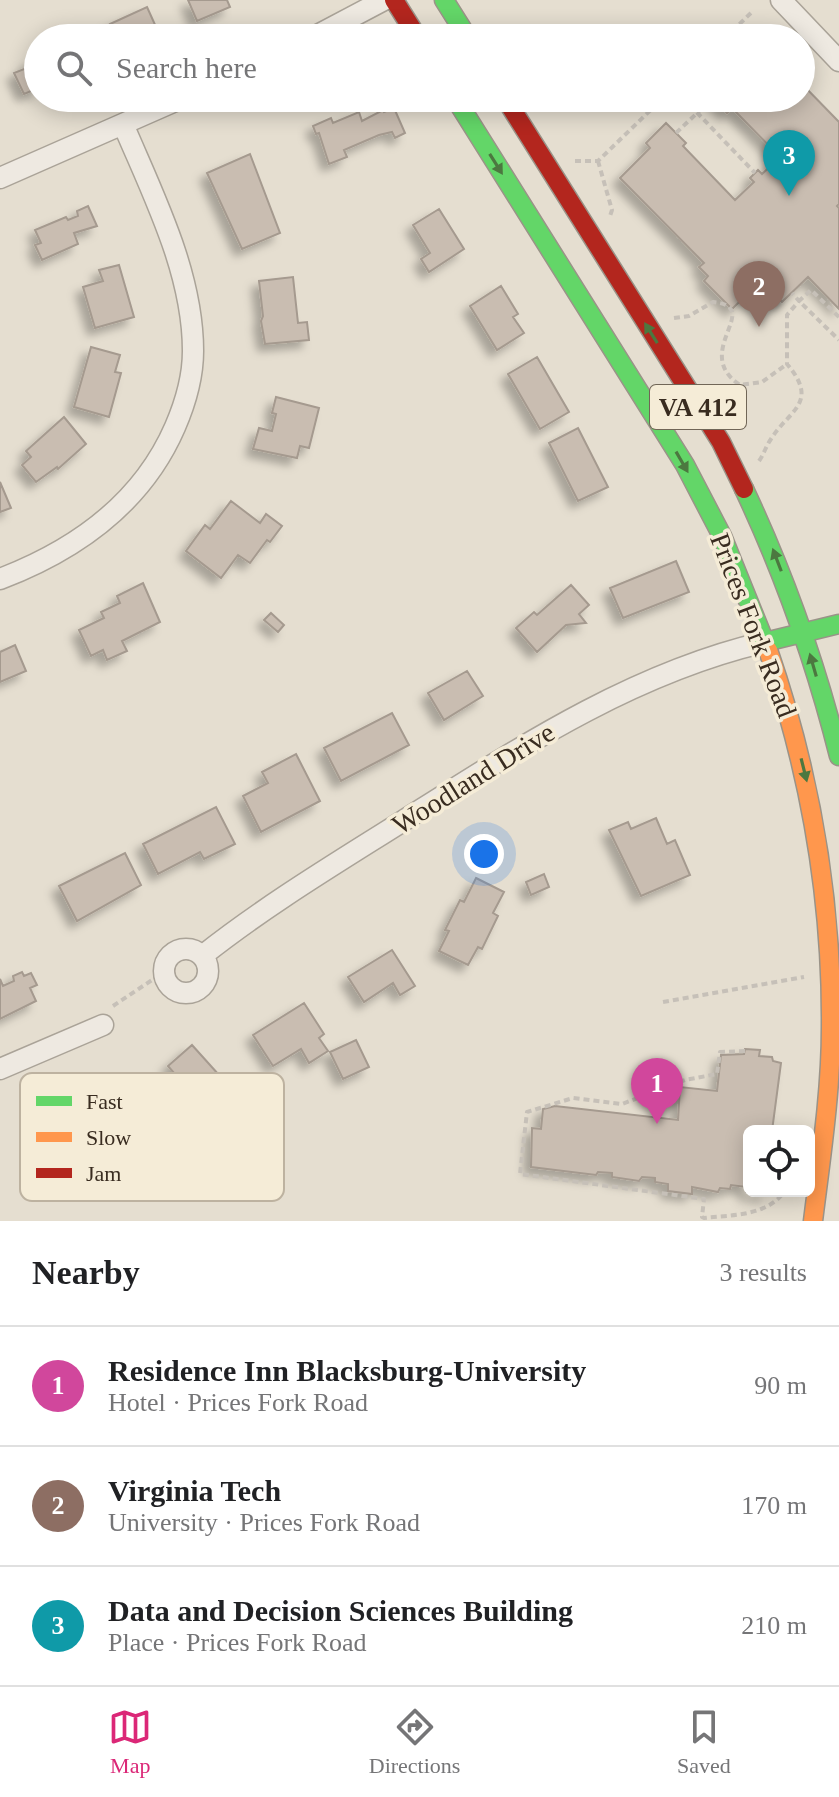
<!DOCTYPE html>
<html lang="en">
<head>
<meta charset="utf-8">
<style>
  :root { --surface:#fff; --page:#f2f2f2; --text:#202124; --muted:#757577; --line:#e0e0e0; --accent:#db2777 }
  body { margin:0; font-family:Georgia,serif; background:var(--page); color:var(--text) }
  .controls { position:absolute; right:24px; bottom:24px; display:grid; overflow:hidden; border-radius:12px; box-shadow:0 4px 20px #0003 }
  .controls button { width:72px; height:72px; display:grid; place-items:center; padding:0; border:0; border-bottom:2px solid var(--line); background:var(--surface); color:var(--text); font:40px sans-serif }
  .you { position:absolute; left:484px; top:854px; width:28px; height:28px; margin:-20px; border:6px solid #fff; border-radius:50%; background:#1a73e8; box-shadow:0 0 0 12px #1a73e833 }
  .badge { display:grid; place-items:center; width:52px; height:52px; border-radius:50%; background:var(--accent); color:#fff; font-size:26px; font-weight:700 }
  .pin { position:absolute; translate:-50% -66px; filter:drop-shadow(0 2px 4px #0008) }
  .pin::after { content:''; position:absolute; top:42px; width:28px; height:24px; background:inherit; clip-path:polygon(0 0,100% 0,50% 100%) }
  .list { margin:0; padding:0; list-style:none }
  h2 { display:flex; justify-content:space-between; align-items:center; height:104px; margin:0; padding:0 32px; font-size:34px }
  h2 small { font-size:26px; font-weight:400; color:var(--muted) }
  .list li { display:grid; grid-template-columns:52px 1fr auto; gap:24px; align-items:center; box-sizing:border-box; height:120px; padding:0 32px; border-top:2px solid var(--line) }
  .list b { display:block; font-size:30px; white-space:nowrap }
  .list p { margin:0; font-size:26px; white-space:nowrap; color:var(--muted) }
  .list em { font-size:26px; font-style:normal; color:var(--muted) }
  .icon { flex:none; width:44px; height:44px; fill:none; stroke:currentColor; stroke-width:2; stroke-linecap:round; stroke-linejoin:round }
  .map { position:relative; flex:none; width:839px; height:1221px; overflow:hidden }
  .search { position:absolute; background:var(--surface); box-shadow:0 4px 20px #0003; left:24px; right:24px; top:24px; height:88px; display:flex; align-items:center; gap:20px; box-sizing:border-box; padding:0 28px; border-radius:44px; color:var(--muted); font-size:30px }
  .sheet { height:464px; background:var(--surface) }
  nav { display:flex; justify-content:space-around; align-items:center; box-sizing:border-box; height:112px; border-top:2px solid var(--line); background:var(--surface); font-size:22px; color:var(--muted) }
  nav a { display:grid; justify-items:center; gap:4px }
  nav .on { color:var(--accent) }
  .map>svg:first-child { display:block }
  .building { fill:#c9bdb1; stroke:#a59a8f; stroke-width:2; filter:url(#shadow) }
  .lines { fill:none; stroke-linecap:round; stroke-linejoin:round }
  .street-casing { stroke:#aaa398; stroke-width:23 }
  .fast-casing { stroke:#9a9388; stroke-width:21 }
  .slow-casing { stroke:#9a9388; stroke-width:21 }
  .jam-casing { stroke:#9a9388; stroke-width:21 }
  .path { stroke:#c6c0b8; stroke-width:4; stroke-dasharray:6 4; stroke-linecap:butt }
  .street { stroke:#eee9e1; stroke-width:20 }
  .fast { stroke:#63d668; stroke-width:18 }
  .slow { stroke:#ff974d; stroke-width:18 }
  .jam { stroke:#b3261e; stroke-width:18 }
  .oneway { fill:#4c7840 }
  .labels { text-anchor:middle; stroke-width:7; stroke-linejoin:round; paint-order:stroke }
  .shield { fill:#f5ecd7; stroke:#716657; stroke-width:2 }
  .shield-label { font-size:26px; font-weight:bold; fill:#392c20 }
  .street-label { font-size:28px; fill:#392c20; stroke:#f5ecd7 }
  .key { fill:#f5ecd7; stroke:#bdb2a0; stroke-width:2 }
  .key-label { font-size:22px; fill:#392c20 }
</style>
</head>
<body>
<div class="map">
<svg width="839" height="1221" viewBox="0 0 839 1221">
  <defs>
    <filter id="shadow"><feDropShadow dx="-7" dy="7" stdDeviation="4" flood-color="#0004"/></filter>
  </defs>
  <rect width="100%" height="100%" fill="#e5ded0"/>
  <path class="building" d="M188 0H227L230 7 197 21Z
    M147 7 161 38H100L98 33 112 27 110 24Z
    M38 58V92L36 89 24 94 14 73 27 68 26 64Z
    M801 83 839 122V204L837 206 839 208V309L808 277 782 302 761 281 732 309 704 281 708 276 699 267 704 263 620 178 650 148 646 143 666 123 686 143 683 146 735 200 754 182 750 178 758 170 762 174 780 157 732 108 727 113 713 98H801Z
    M394 108 405 133 395 138 392 132 379 135 344 150 347 157 329 164 319 133 316 134 313 126 331 118 333 123 359 112 362 121 383 110 384 112Z
    M250 154 280 233 242 249 207 173Z
    M88 206 97 226 74 233 78 244 42 260 35 245 41 243 35 230 66 217 68 220 78 216 77 211Z
    M439 209 464 249 429 272 421 259 430 253 413 225Z
    M119 265 134 317 95 328 83 287 103 281 99 270Z
    M293 277 298 323 307 322 309 340 265 344 261 321 263 316 259 281Z
    M501 286 518 314 513 317 524 333 497 350 470 306Z
    M91 347 120 355 115 372 121 373 109 417 74 407Z
    M537 357 569 412 540 429 508 374Z
    M276 397 319 408 309 448 300 446 297 458 253 449 259 428 272 431 276 414 272 413Z
    M64 417 86 444 58 469 57 467 36 482 22 465 31 457 26 451Z
    M578 428 608 487 578 501 549 443Z
    M0 482 11 508 0 512Z
    M231 501 260 523 266 514 282 526 270 542 267 540 250 563 238 555 221 578 186 551 205 525 210 529Z
    M676 561 689 592 623 618 610 588Z
    M143 583 160 622 122 641 127 651 107 660 103 650 91 656 79 630 104 618 101 612 120 603 117 596Z
    M571 585 589 605 579 614 586 623 566 625 537 652 516 628 534 612 537 615Z
    M271 613 284 625 278 632 264 620Z
    M15 645 26 671 0 682V652Z
    M467 671 483 696 444 720 428 693Z
    M392 713 409 745 341 781 324 748Z
    M296 754 320 801 261 832 243 796 268 783 262 772Z
    M216 807 235 844 204 859 200 852 158 874 143 844Z
    M656 818 667 844 675 840 690 875 641 896 609 830 628 822 631 829Z
    M125 853 141 885 77 921 59 886Z
    M544 874 549 887 531 895 526 882Z
    M476 878 504 892 493 913 498 916 482 949 478 947 468 965 439 951 449 931 445 930 460 900 464 902Z
    M392 950 415 986 400 995 393 983 364 1002 348 977Z
    M22 972 24 976 31 973 37 985 30 988 36 1001 0 1019V979L3 986 14 981 13 976Z
    M304 1003 324 1034 319 1038 328 1051 309 1063 301 1049 273 1066 253 1035Z
    M356 1040 369 1067 343 1079 330 1052Z
    M192 1045 219 1075 251 1078 250 1097 258 1098 256 1118 202 1117 203 1107 168 1066Z
    M745 1049 760 1050 759 1056 772 1057 773 1061 781 1063 772 1131H749V1191H767L766 1194 746 1192 747 1187 731 1185 730 1189 720 1188 718 1192 692 1187V1194L668 1191V1184L655 1182V1178L642 1177 639 1181 612 1177V1173L598 1172 596 1175 531 1167 532 1128 541 1129 543 1109 555 1106 678 1120 680 1087 717 1091 721 1055 744 1054Z"/>
  <g class="lines">
    <defs>
      <path id="street" d="M781 0 839 61
        M312 38 384 0
        M0 178 182 98
        M0 579C76 550 142 503 175 427 185 404 193 377 193 351 193 272 153 195 123 124
        M164 971a22 22 0 1 1 44 0a22 22 0 1 1-44 0Z
        M202 956C265 906 335 864 403 821 517 749 632 673 765 642
        M0 1069 103 1025"/>
      <path id="fast" d="M444 0 468 38
        M455 98 685 465 722 536 768 650
        M744 489C785 576 816 664 839 756
        M765 642 839 624"/>
      <path id="slow" d="M768 650C810 772 832 899 831 1027 831 1092 821 1157 813 1221"/>
      <path id="jam" d="M394 0 418 38
        M505 98 721 442 744 489"/>
    </defs>
    <use href="#street" class="street-casing"/>
    <use href="#fast" class="fast-casing"/>
    <use href="#slow" class="slow-casing"/>
    <use href="#jam" class="jam-casing"/>
    <path class="path" d="M725 38 753 11
      M683 98 755 173
      M676 133 713 98
      M575 161H598L663 98
      M598 161 612 210 610 216
      M839 317 811 290 799 301 839 340
      M674 318 689 316 713 302C765 307 690 352 740 385L762 382 787 364
      M759 461C764 454 766 446 771 439 789 410 820 403 787 364V315L799 301 792 293
      M663 1002 804 977
      M113 1006 152 980 165 979
      M745 1051 720 1052 717 1074 685 1080 622 1104 573 1098 527 1112 520 1174 704 1199 702 1217 704 1218C733 1215 767 1216 785 1191"/>
    <use href="#street" class="street"/>
    <use href="#fast" class="fast"/>
    <use href="#slow" class="slow"/>
    <use href="#jam" class="jam"/>
  </g>
  <defs><path id="oneway-solid" d="M-6-.8H1V-3.2L6.5 0L1 3.2V.8H-6Z" transform="scale(2)"/></defs>
  <g class="oneway">
    <use href="#oneway-solid" transform="translate(496 164) rotate(58)"/>
    <use href="#oneway-solid" transform="translate(651 333) rotate(-122)"/>
    <use href="#oneway-solid" transform="translate(682 462) rotate(60)"/>
    <use href="#oneway-solid" transform="translate(777 560) rotate(-111)"/>
    <use href="#oneway-solid" transform="translate(813 665) rotate(-106)"/>
    <use href="#oneway-solid" transform="translate(804 770) rotate(76)"/>
  </g>
  <g class="labels">
    <rect class="shield" x="650" y="385" width="96" height="44" rx="6"/>
    <g class="shield-label">
      <text x="698" y="416">VA 412</text>
    </g>
    <g class="street-label">
      <text transform="translate(754 625) rotate(69)" y="10">Prices Fork Road</text>
      <text transform="translate(473 778) rotate(-32)" y="10">Woodland Drive</text>
    </g>
  </g>
  <rect x="20" y="1073" width="264" height="128" rx="12" class="key"/>
  <rect x="36" y="1096" width="36" height="10" fill="#63d668"/>
  <rect x="36" y="1132" width="36" height="10" fill="#ff974d"/>
  <rect x="36" y="1168" width="36" height="10" fill="#b3261e"/>
  <g class="key-label">
    <text x="86" y="1109">Fast</text>
    <text x="86" y="1145">Slow</text>
    <text x="86" y="1181">Jam</text>
  </g>
</svg>
<div class="controls">
<button><svg class="icon" aria-label="locate" viewBox="0 0 24 24"><circle cx="12" cy="12" r="6"/><path d="M12 2v4M12 18v4M2 12h4M18 12h4"/></svg></button>
</div>
<div class="you"></div>
<div class="pin badge" style="left:657px;top:1124px;background:#d1479c">1</div>
<div class="pin badge" style="left:759px;top:327px;background:#8d6e63">2</div>
<div class="pin badge" style="left:789px;top:196px;background:#0f9aa8">3</div>
<div class="search"><svg class="icon" aria-label="search" viewBox="0 0 24 24"><circle cx="10" cy="10" r="6"/><path d="M15 15l6 6"/></svg>Search here</div>
</div>
<section class="sheet">
<h2>Nearby<small>3 results</small></h2>
<ul class="list">
<li><span class="badge" style="background:#d1479c">1</span><div><b>Residence Inn Blacksburg-University</b><p>Hotel · Prices Fork Road</p></div><em>90 m</em></li>
<li><span class="badge" style="background:#8d6e63">2</span><div><b>Virginia Tech</b><p>University · Prices Fork Road</p></div><em>170 m</em></li>
<li><span class="badge" style="background:#0f9aa8">3</span><div><b>Data and Decision Sciences Building</b><p>Place · Prices Fork Road</p></div><em>210 m</em></li>
</ul>
</section>
<nav>
<a class="on"><svg class="icon" aria-label="map" viewBox="0 0 24 24"><path d="M3 6l6-2 6 2 6-2v14l-6 2-6-2-6 2zM9 4v14M15 6v14"/></svg>Map</a>
<a><svg class="icon" aria-label="directions" viewBox="0 0 24 24"><path d="M12 3l9 9-9 9-9-9zM9 14v-3h6M13 9l2 2-2 2"/></svg>Directions</a>
<a><svg class="icon" aria-label="saved" viewBox="0 0 24 24"><path d="M7 4h10v16l-5-4-5 4z"/></svg>Saved</a>
</nav>
</body>
</html>
